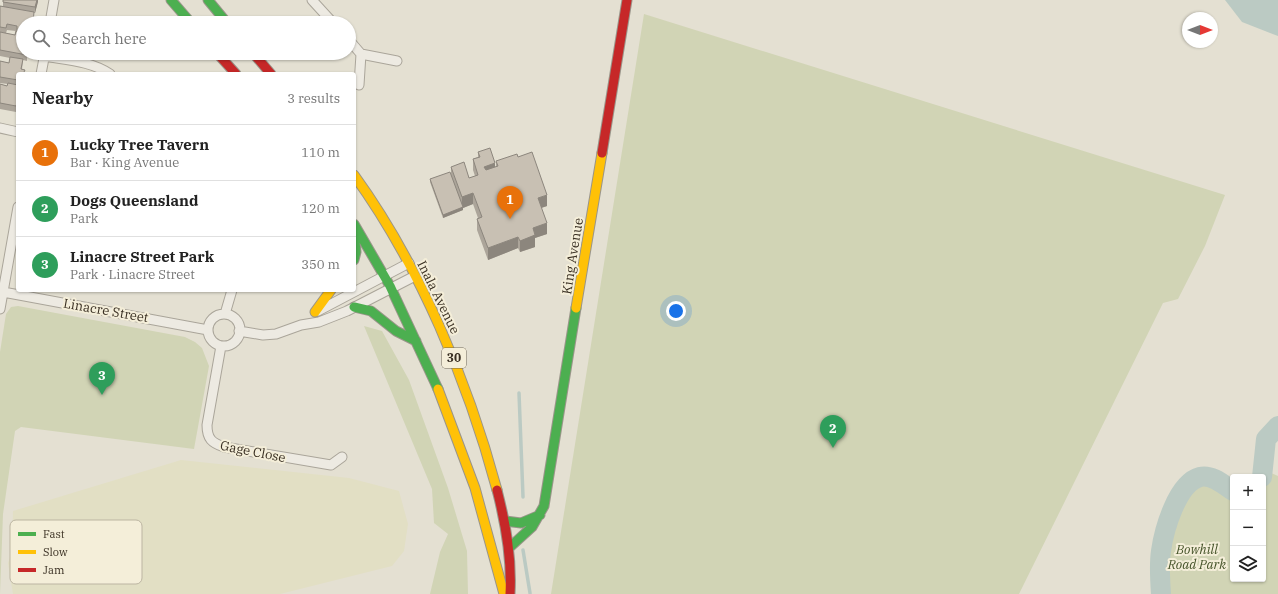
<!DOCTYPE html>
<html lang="en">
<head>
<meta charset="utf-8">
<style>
  :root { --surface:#fff; --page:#f2f2f2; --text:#222; --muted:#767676; --line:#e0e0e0; --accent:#756d60 }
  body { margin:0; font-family:"IBM Plex Serif",serif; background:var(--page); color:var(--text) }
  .controls { position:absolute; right:12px; bottom:12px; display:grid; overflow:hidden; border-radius:4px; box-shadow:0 1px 3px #0004 }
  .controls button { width:36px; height:36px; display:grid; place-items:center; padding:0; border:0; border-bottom:1px solid var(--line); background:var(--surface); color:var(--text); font:20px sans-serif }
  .compass { position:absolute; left:1182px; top:12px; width:36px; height:36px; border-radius:50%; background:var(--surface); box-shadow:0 1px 3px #0004; rotate:90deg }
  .you { position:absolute; left:676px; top:311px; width:14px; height:14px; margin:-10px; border:3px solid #fff; border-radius:50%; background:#1a73e8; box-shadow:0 0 0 6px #1a73e833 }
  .badge { display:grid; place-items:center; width:26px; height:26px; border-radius:50%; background:var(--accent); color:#fff; font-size:13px; font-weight:700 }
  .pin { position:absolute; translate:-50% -33px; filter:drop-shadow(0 1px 2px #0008) }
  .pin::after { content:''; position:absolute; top:21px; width:14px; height:12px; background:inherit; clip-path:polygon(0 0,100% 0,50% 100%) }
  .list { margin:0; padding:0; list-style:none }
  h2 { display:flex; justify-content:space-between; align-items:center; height:52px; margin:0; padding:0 16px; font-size:17px }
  h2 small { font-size:13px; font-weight:400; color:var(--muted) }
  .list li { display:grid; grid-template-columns:26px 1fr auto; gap:12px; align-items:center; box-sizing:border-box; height:56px; padding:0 16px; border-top:1px solid var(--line) }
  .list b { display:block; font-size:15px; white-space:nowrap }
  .list p { margin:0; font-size:13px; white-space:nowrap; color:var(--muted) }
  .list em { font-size:13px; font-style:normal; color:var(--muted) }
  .icon { flex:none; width:22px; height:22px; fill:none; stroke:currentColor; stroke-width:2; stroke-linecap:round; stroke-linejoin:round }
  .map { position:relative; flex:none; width:1278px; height:594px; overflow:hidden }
  .search { position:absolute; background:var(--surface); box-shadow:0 1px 3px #0004; left:16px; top:16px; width:340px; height:44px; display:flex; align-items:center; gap:10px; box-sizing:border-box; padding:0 14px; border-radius:22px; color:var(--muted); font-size:15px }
  .panel { position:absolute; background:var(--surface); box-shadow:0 1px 3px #0004; left:16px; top:72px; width:340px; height:220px; border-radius:4px }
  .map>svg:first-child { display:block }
  .farmland { fill:#e2dfc4 }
  .green { fill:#d1d4b5 }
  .water { fill:#bbcac3 }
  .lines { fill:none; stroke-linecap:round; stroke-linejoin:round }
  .stream { stroke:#bbcac3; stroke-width:3.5 }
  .river { stroke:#bbcac3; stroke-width:20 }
  .street-casing { stroke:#aaa59a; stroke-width:11 }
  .fast-casing { stroke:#9a958a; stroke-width:11 }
  .slow-casing { stroke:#9a958a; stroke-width:11 }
  .jam-casing { stroke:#9a958a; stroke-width:11 }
  .street { stroke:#edeae2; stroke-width:9 }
  .fast { stroke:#4caf50; stroke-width:9 }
  .slow { stroke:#ffc107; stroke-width:9 }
  .jam { stroke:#c62828; stroke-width:9 }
  .wall { fill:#aca59a; fill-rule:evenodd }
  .shaded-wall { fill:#8c867d }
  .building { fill:#c8c0b3; stroke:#8c867d }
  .labels { text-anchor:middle; stroke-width:4; stroke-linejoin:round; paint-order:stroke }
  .shield { fill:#f4eed9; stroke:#716859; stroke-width:1 }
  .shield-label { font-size:12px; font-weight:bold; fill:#392f22 }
  .street-label { font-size:13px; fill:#392f22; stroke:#f4eed9 }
  .park-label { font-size:13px; font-style:italic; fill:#46542a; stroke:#f4eed9 }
  .key { fill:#f4eed9; stroke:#bcb5a2; stroke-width:1 }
  .key-label { font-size:11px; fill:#392f22 }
</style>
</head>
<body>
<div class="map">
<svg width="1278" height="594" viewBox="0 0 1278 594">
  <rect width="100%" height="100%" fill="#e4e0d2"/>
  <path class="farmland" d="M181 460 349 478 399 491 408 524 404 551 392 566 280 594H13L8 563 12 551 13 511Z"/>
  <path class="green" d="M644 14 1225 195 1205 246 1178 299 1163 303 1019 594H551Z
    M18 306 185 337 195 342 202 348 209 366 194 449 21 427 15 431 3 514 0 594V352L6 314 11 307Z
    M364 326 382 331 409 380 448 488 467 551 468 594H430L440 552 448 534 434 523 432 489Z
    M1264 470 1278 476V594H1161C1160 580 1159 564 1161 551 1164 530 1177 483 1200 477 1212 474 1224 485 1233 491V579H1263L1262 477Z"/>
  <path class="water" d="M1225 0H1278V36L1242 22Z"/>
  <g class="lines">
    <path class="stream" d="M519 393 523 497
      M523 550 530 593"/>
    <path class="river" d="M1262 477 1266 439 1278 426
      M1161 594C1160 580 1159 564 1161 551 1164 530 1177 483 1200 477 1212 474 1224 485 1233 491"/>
    <defs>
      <path id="street" d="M312 0 333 23
        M50 23 54 0
        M349 40 361 54 397 61
        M44 56C66 60 91 61 110 74
        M41 74 45 53
        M359 85 361 54
        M0 128 18 132
        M3 292 208 330
        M0 309 18 207
        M318 311 409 263
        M208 330a16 16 0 1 1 32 0a16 16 0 1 1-32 0Z
        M225 314 232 290
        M239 331 263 335 276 334 301 325 319 322 347 311 415 276
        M221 346 207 425C207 439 212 443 224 447L331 465 342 457"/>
      <path id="fast" d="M171 0 191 23
        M208 0 227 23
        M354 224 390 286 438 389
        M354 231 356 252 354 260
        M354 307 371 311 396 331 416 341
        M505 521 521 523 540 515
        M510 547 532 527 544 506 576 308"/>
      <path id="slow" d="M354 175C420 266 468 382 497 490
        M576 308 602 153
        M315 312 331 290
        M438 389 475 488 504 594"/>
      <path id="jam" d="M217 53 236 74
        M253 53 271 74
        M602 153 627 0
        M497 490C506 525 512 558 510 594"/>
    </defs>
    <use href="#street" class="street-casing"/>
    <use href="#fast" class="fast-casing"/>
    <use href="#slow" class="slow-casing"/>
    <use href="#jam" class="jam-casing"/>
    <use href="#street" class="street"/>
    <use href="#fast" class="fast"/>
    <use href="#slow" class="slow"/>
    <use href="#jam" class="jam"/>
  </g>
  <path class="wall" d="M38 0 35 13H34L23 23V53H27V61L23 60 22 69 25 74H18V107L16 112 0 109V84L7 86 8 84 0 83V61L9 63 10 58 0 56V6H3V2ZM7 30 16 31 15 35 6 33Z
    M478 152 495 167 496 166V161L518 157 547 206 541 208 547 234 535 238V247L520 252 518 248 488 260 477 230V219L478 218 473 204 463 208V210L443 218 430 182V179L451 175V167L469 178 475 176 473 170V159L478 157Z"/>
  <path class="shaded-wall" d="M37 0H38V2L35 13V7Z
    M18 101V107L16 112V106Z
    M495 163V174L484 178V167Z
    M473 193V204L463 208V210L443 218V215L462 207V197Z
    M547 195V206L538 209V198Z
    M547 223V234L535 238V247L520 252V241L533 228Z
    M518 237V248L488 260V248Z"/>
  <path class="building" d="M3 0H37L35 7 3 2Z
    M0 6 34 12 33 23H23V31L17 30V26L7 24 6 28 0 27Z
    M16 31 23 32V53H27V55L0 50V32L15 35Z
    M10 57 23 59 21 69 25 70 23 74H18V80L0 77V61L9 63Z
    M8 83 18 85V101L16 106 0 103V84L7 86Z
    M490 148 495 163 484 167 486 170 498 166 496 161 517 154 518 157 532 152 547 195 538 198 547 223 533 228 535 235 520 241 518 237 488 248 477 219 482 217 473 193 462 197 451 167 464 162 469 178 478 175 473 159 480 157 478 152Z
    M450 172 463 207 443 215 430 179Z"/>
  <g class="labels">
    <rect class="shield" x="442" y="348" width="24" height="20" rx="3"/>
    <g class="shield-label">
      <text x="454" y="362">30</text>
    </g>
    <g class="street-label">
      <text transform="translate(572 256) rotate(-81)" y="5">King Avenue</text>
      <text transform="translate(439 297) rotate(64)" y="5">Inala Avenue</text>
      <text transform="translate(106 310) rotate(10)" y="5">Linacre Street</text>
      <text transform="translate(253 451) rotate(11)" y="5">Gage Close</text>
    </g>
    <g class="park-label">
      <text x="1197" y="554">Bowhill<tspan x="1197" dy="15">Road Park</tspan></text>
    </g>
  </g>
  <rect x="10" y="520" width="132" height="64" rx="6" class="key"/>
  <rect x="18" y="532" width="18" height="4" fill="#4caf50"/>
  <rect x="18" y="550" width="18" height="4" fill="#ffc107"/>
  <rect x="18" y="568" width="18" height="4" fill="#c62828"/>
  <g class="key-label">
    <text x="43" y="538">Fast</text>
    <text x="43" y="556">Slow</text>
    <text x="43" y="574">Jam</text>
  </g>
</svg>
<div class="controls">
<button>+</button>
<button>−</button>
<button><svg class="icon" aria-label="layers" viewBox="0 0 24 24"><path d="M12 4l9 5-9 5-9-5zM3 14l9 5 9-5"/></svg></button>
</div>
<svg class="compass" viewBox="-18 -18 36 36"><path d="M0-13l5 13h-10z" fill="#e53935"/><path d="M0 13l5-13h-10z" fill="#767676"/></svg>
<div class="you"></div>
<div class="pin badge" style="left:510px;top:219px;background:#e8710a">1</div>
<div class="pin badge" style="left:833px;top:448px;background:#2e9e5b">2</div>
<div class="pin badge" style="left:102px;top:395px;background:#2e9e5b">3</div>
<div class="search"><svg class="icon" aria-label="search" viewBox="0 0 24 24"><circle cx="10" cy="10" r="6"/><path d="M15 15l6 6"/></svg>Search here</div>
<section class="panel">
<h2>Nearby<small>3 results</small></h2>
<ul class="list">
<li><span class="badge" style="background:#e8710a">1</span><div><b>Lucky Tree Tavern</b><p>Bar · King Avenue</p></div><em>110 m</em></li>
<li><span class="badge" style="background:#2e9e5b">2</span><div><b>Dogs Queensland</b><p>Park</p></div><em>120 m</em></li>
<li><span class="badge" style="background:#2e9e5b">3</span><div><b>Linacre Street Park</b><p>Park · Linacre Street</p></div><em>350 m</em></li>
</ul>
</section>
</div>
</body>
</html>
